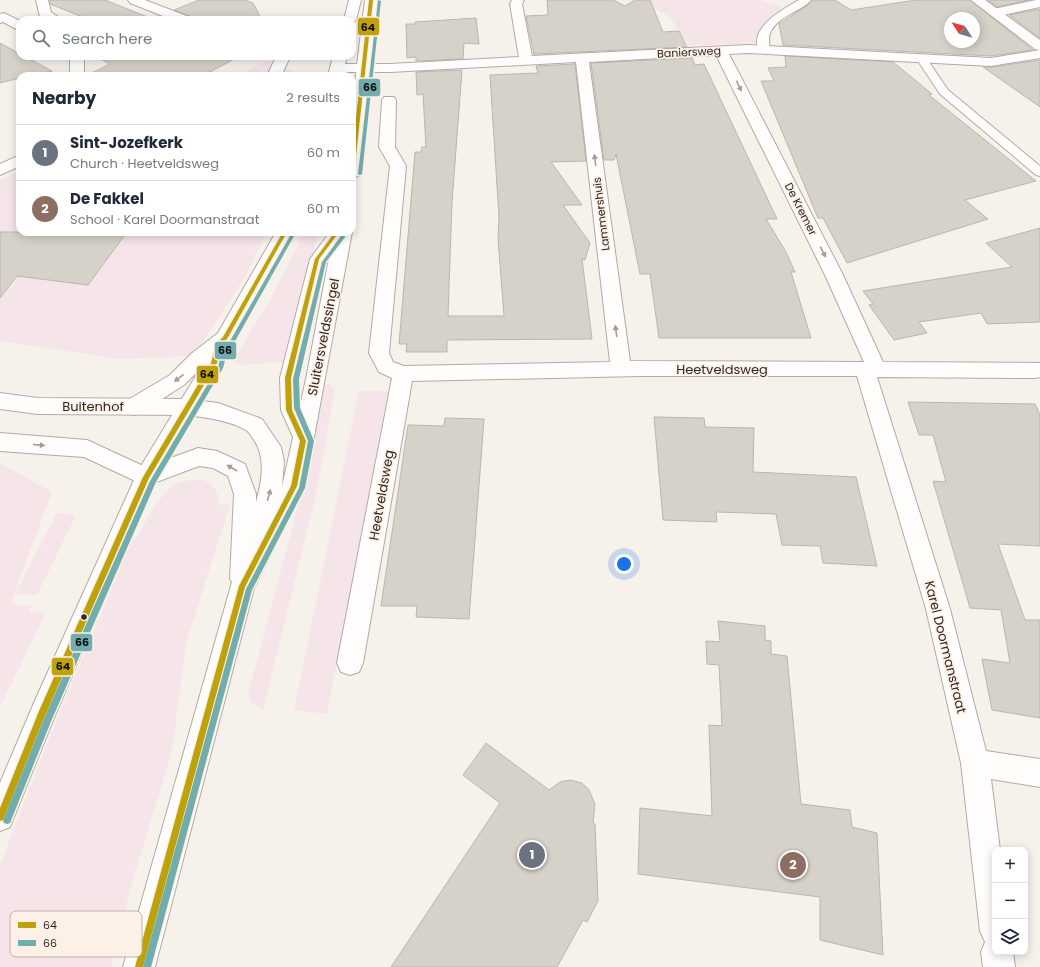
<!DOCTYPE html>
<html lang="en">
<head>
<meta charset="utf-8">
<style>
  :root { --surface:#fff; --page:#f2f2f3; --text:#1f2937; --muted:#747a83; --line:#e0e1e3; --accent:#0b8043 }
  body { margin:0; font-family:Poppins,sans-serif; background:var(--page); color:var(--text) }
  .controls { position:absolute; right:12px; bottom:12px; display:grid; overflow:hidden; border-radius:8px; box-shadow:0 2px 10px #0003 }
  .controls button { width:36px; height:36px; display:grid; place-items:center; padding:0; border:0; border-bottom:1px solid var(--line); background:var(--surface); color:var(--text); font:20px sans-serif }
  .compass { position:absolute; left:944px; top:12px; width:36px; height:36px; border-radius:50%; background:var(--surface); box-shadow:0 2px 10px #0003; rotate:306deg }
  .you { position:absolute; left:624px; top:564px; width:14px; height:14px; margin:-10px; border:3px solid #fff; border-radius:50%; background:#1a73e8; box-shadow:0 0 0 6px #1a73e833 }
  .badge { display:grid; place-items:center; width:26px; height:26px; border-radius:50%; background:var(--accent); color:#fff; font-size:13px; font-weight:700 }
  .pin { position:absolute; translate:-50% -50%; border:2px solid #fff; box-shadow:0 1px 4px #0006 }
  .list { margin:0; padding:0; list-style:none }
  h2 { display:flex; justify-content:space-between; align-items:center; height:52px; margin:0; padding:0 16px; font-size:17px }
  h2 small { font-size:13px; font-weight:400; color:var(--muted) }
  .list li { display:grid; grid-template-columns:26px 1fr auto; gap:12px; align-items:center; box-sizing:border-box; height:56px; padding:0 16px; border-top:1px solid var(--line) }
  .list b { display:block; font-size:15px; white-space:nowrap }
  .list p { margin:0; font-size:13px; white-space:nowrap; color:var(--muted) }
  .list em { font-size:13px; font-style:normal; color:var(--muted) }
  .icon { flex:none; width:22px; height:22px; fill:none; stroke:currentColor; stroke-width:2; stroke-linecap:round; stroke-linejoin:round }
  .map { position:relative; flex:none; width:1040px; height:967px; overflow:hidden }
  .search { position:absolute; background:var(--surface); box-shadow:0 2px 10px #0003; left:16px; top:16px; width:340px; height:44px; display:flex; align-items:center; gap:10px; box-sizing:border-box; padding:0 14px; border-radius:12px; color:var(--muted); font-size:15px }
  .panel { position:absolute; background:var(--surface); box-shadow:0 2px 10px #0003; left:16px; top:72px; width:340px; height:164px; border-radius:12px }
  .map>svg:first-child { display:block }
  .green { fill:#f5e5e8 }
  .building { fill:#d6d2c9; stroke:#b9b6b0; fill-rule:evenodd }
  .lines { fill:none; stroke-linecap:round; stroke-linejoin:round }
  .service-casing { stroke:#b1aaa5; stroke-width:2 }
  .minor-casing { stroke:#b1aaa5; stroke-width:2 }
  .tertiary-casing { stroke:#b1aaa5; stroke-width:2 }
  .primary-casing { stroke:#b1aaa5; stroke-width:2 }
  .service { fill:#fefdfc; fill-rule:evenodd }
  .minor { fill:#fefdfc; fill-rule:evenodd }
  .tertiary { fill:#fefdfc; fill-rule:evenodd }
  .primary { fill:#fefdfc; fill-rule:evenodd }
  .bus-1-casing { stroke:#fcf0e7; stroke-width:3 }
  .bus-2-casing { stroke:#fcf0e7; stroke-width:3 }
  .bus-1 { fill:#bea20c; fill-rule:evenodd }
  .bus-2 { fill:#71adac; fill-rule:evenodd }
  .oneway { fill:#a19d99 }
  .bus-dot { fill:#2f2721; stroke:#fcf0e7; stroke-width:1.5 }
  .labels { text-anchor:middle; stroke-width:3.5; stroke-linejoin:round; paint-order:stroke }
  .far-street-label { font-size:11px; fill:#2f2721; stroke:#fcf0e7 }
  .street-label { font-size:13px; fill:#2f2721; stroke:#fcf0e7 }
  .key { fill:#fcf0e7; stroke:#beb4ac; stroke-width:1 }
  .key-label { font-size:11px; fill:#2f2721 }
  .line-badge { stroke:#fcf0e7; stroke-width:1.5 }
  .pale-badge-label { font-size:11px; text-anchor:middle; font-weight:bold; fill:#111 }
</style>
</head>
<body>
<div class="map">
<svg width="1040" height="967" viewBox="0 0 1040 967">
  <rect width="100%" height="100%" fill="#f7f1ec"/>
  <path class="green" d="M647 0H761L783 7 763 26 757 43 689 46 670 17 644 3Z
    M267 61 301 74H333V76H235Z
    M20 170V232H267L246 275 194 356 120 359 0 341V180Z
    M305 232H319L284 362 243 365 232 362 268 304Z
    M323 384H330L335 390 316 495 263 710 251 702 248 694 297 510Z
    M359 391H388L327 714 294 710Z
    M0 463 52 492 10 604 32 606 29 612 46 613 0 707Z
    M201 479C214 484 218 490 219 504L230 505 186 643 172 751 130 890 111 967H0V865L44 751 132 539 137 538C144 523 159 496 173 486 181 481 191 480 201 479Z
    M57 513 76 515 37 595 15 594Z"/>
  <path class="building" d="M50 0H105L150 18 158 16 169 20H90L50 4Z
    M199 0H245L253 3 262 20H191L190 16 174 10Z
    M547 0H613L625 6 635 0H650L663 32 679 31 687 47 534 54 526 16 548 15Z
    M812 0H835L851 10 916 0H970L1033 50 991 56 783 45 779 24 808 5ZM950 18H974V42H950Z
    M988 0H1029L997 7Z
    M1040 9V38L1009 15Z
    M476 18 479 44 464 43 463 59 416 61V57L407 58 406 24H415V22Z
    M0 43 20 54V56H24L52 71 29 76H20V78L0 83Z
    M95 56H240L206 74 203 72 196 76H86L110 64Z
    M785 56 893 62 932 94 929 95 1036 181 965 200 988 219 847 263 823 218H818L761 81H774L768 68 786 67Z
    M692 58 695 65 704 64 777 219H766L786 252 795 272H791L811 338H659L650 274H640L616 154 614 160H604L591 63Z
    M1040 60V107L983 67H991Z
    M575 64 586 161 551 162 582 205H563L590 243 585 260 582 259 592 339 447 340V352H406L407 344H399L415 152H421L422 147H426L423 94 417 95 416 72 462 70 452 202 448 316H504L498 239 499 217 490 75 538 73 536 66Z
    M1040 228V322L987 324 981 313 919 322 927 333 894 340 869 305 873 304 863 291 1012 267 986 243Z
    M0 232H127L88 285 17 276 0 298Z
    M908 402 1035 404 1040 415V546L998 544 1025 620H1040V718L992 710 982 659 1010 663 1001 610 970 608 933 481 946 482 933 435H919Z
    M654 417 704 418 705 427 754 428 753 472 856 477 877 566 823 563 820 546 782 545 776 514 716 512 717 522 663 520Z
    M445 418 484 419 469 619 416 617 417 606H381L408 425 444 426Z
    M718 621 765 626V640L771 641V654L787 656 801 804 850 810 852 827 877 833 883 955 820 940V897L638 874 640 808 712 816 709 725 722 726 719 665 707 664 706 641 720 642Z
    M486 743 549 790 560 782 570 780 582 783 589 790 595 804 593 822 595 824 598 901 587 922 583 920 557 967H391L500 803 463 775Z"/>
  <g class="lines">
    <defs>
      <path id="service" d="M799 0H811C801 12 781 14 771 31 767 38 771 46 768 52H760C746 29 783 9 799 0Z
        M921 55 925 56 948 90 1040 166V176L1036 175 940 94 916 58Z
        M330 232H344L324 260 296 378 297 410 311 441 309 446 303 448 297 446 281 410 280 378 310 259Z"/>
      <path id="minor" d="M36 0H48L51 12 62 20H46L40 17Z
        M128 0H145L189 17 190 20H173L130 3Z
        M512 0H524L522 4 532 56 748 45 991 58 1040 50V58L991 66 748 53 729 54 843 275 883 362 1040 363V377L1035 378 877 377 950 609 986 751 1040 759V787L991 779 1000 850H995V952H1013L1015 967H983L981 952 985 942 980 931 961 763 926 609 857 376H640L412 381 363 663 359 672 350 675 341 672 337 663 392 378 379 372 369 353 390 166 379 147 382 100 384 97H394L396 100 395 147 406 166 389 353 393 362 404 366 610 362 576 62 390 72H337L332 71 330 68 332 65 337 64H390L519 57 510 4ZM716 55 825 275 864 362 630 361 589 62Z
        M1036 0H1040V7L994 17 988 13 989 10Z
        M4 13 20 21V31L3 22 0 23V14Z
        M70 56H84V76H70Z
        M272 56 290 57 281 76H267L275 59Z
        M20 155V166L0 175V164Z"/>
      <path id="tertiary" d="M971 0H985L1040 40V50L1035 49Z
        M0 393 38 398 187 399 194 401 197 407 194 413 187 415 38 414 0 409Z
        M0 433 87 440 154 471 157 477 154 483 146 486 84 457 0 451Z"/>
      <path id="primary" d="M349 0H361L356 20 352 23V20H344Z
        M365 0H377L360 173 358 176 352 178V106Z
        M333 56H347L342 76H328Z
        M276 232H294L284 252 228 347 224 363 202 401 218 403 262 419 281 447 284 461 282 487 306 379 334 232H352L305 486 254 588 155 967H123L232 582 230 579 234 494 228 476 213 468 199 466 154 483 54 718 10 827 0 831V783L33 705 138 471 200 369 184 385 140 413 133 415 126 413 123 407 126 401 170 375 191 354 218 333ZM193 416C211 418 230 421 246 430 249 432 252 437 254 440 266 458 262 481 256 502V494L245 464 217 451 198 448 168 459Z"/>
    </defs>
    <use href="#service" class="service-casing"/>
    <use href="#minor" class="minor-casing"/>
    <use href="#tertiary" class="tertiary-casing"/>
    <use href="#primary" class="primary-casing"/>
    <use href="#service" class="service"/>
    <use href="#minor" class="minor"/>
    <use href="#tertiary" class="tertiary"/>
    <use href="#primary" class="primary"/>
    <defs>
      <path id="bus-1" d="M369 0H373L354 173 352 174V154Z
        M283 232H287L227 339 221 345 217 363 149 478 45 716 3 820 0 821V808L39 711 143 477 211 363 216 344 223 337Z
        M335 232H339L319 259 291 378 292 410 306 441 297 486 245 587 143 967H135L239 586 291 486 300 441 286 410 285 378 315 259Z"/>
      <path id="bus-2" d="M378 0 381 1 362 174 360 175 358 174Z
        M292 234 294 236 234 343 228 349 223 368 156 482 52 719 10 823 7 824 4 823 3 820 46 714 150 481 218 367 223 348 230 341 290 236Z
        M343 235 345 237 326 262 299 379 300 408 314 441 305 488 252 590 151 967H143L246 589 299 488 308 441 294 408 293 379 322 262 341 236Z"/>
    </defs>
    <use href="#bus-1" class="bus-1-casing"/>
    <use href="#bus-2" class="bus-2-casing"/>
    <use href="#bus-1" class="bus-1"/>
    <use href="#bus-2" class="bus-2"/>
  </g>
  <defs><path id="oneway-solid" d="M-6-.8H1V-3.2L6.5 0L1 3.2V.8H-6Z"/></defs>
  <g class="oneway">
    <use href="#oneway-solid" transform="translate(739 86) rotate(64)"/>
    <use href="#oneway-solid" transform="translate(595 160) rotate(-97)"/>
    <use href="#oneway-solid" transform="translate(823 252) rotate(63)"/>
    <use href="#oneway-solid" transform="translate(616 331) rotate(-98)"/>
    <use href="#oneway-solid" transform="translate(179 378) rotate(142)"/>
    <use href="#oneway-solid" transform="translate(39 445) rotate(5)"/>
    <use href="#oneway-solid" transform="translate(232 468) rotate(-150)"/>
    <use href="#oneway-solid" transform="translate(269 495) rotate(-74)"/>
  </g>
  <circle class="bus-dot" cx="84" cy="617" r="3.5"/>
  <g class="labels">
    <g class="far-street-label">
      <text transform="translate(689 52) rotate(-3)" y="4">Baniersweg</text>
      <text transform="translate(801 209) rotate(63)" y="4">De Kremer</text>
      <text transform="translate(601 214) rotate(-97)" y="4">Lammershuis</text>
    </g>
    <g class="street-label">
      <text transform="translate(323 337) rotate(-79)" y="5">Sluitersveldssingel</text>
      <text x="722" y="374">Heetveldsweg</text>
      <text x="93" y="411">Buitenhof</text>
      <text transform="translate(381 495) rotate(-80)" y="5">Heetveldsweg</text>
      <text transform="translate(946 647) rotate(76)" y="5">Karel Doormanstraat</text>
    </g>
  </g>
  <rect x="10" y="911" width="132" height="46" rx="6" class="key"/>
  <rect x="18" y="922" width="18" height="6" fill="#bea20c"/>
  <rect x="18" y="940" width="18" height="6" fill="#71adac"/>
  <g class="key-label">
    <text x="43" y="929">64</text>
    <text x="43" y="947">66</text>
  </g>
  <g class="line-badge">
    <rect x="357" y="17" width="23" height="19" rx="4" fill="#bea20c"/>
    <rect x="358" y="78" width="23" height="19" rx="4" fill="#71adac"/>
    <rect x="214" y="341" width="23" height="19" rx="4" fill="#71adac"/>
    <rect x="196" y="365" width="23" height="19" rx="4" fill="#bea20c"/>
    <rect x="70" y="633" width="23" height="19" rx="4" fill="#71adac"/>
    <rect x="51" y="657" width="23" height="19" rx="4" fill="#bea20c"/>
  </g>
  <g class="pale-badge-label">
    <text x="368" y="31">64</text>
    <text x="370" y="91">66</text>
    <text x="225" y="354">66</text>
    <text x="207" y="378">64</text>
    <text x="82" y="646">66</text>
    <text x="63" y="670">64</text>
  </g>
</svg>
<div class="controls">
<button>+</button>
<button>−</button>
<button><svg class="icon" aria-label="layers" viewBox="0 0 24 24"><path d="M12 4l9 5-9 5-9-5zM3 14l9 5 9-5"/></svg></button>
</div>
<svg class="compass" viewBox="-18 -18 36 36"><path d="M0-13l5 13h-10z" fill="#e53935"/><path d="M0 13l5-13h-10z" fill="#747a83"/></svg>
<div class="you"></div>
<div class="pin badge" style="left:532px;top:855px;background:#6b7280">1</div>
<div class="pin badge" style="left:793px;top:865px;background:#8d6e63">2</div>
<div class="search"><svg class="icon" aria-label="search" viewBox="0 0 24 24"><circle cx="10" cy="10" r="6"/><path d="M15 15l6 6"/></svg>Search here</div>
<section class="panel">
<h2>Nearby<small>2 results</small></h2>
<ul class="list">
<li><span class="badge" style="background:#6b7280">1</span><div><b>Sint-Jozefkerk</b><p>Church · Heetveldsweg</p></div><em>60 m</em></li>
<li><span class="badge" style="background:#8d6e63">2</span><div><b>De Fakkel</b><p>School · Karel Doormanstraat</p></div><em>60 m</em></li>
</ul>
</section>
</div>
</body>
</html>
